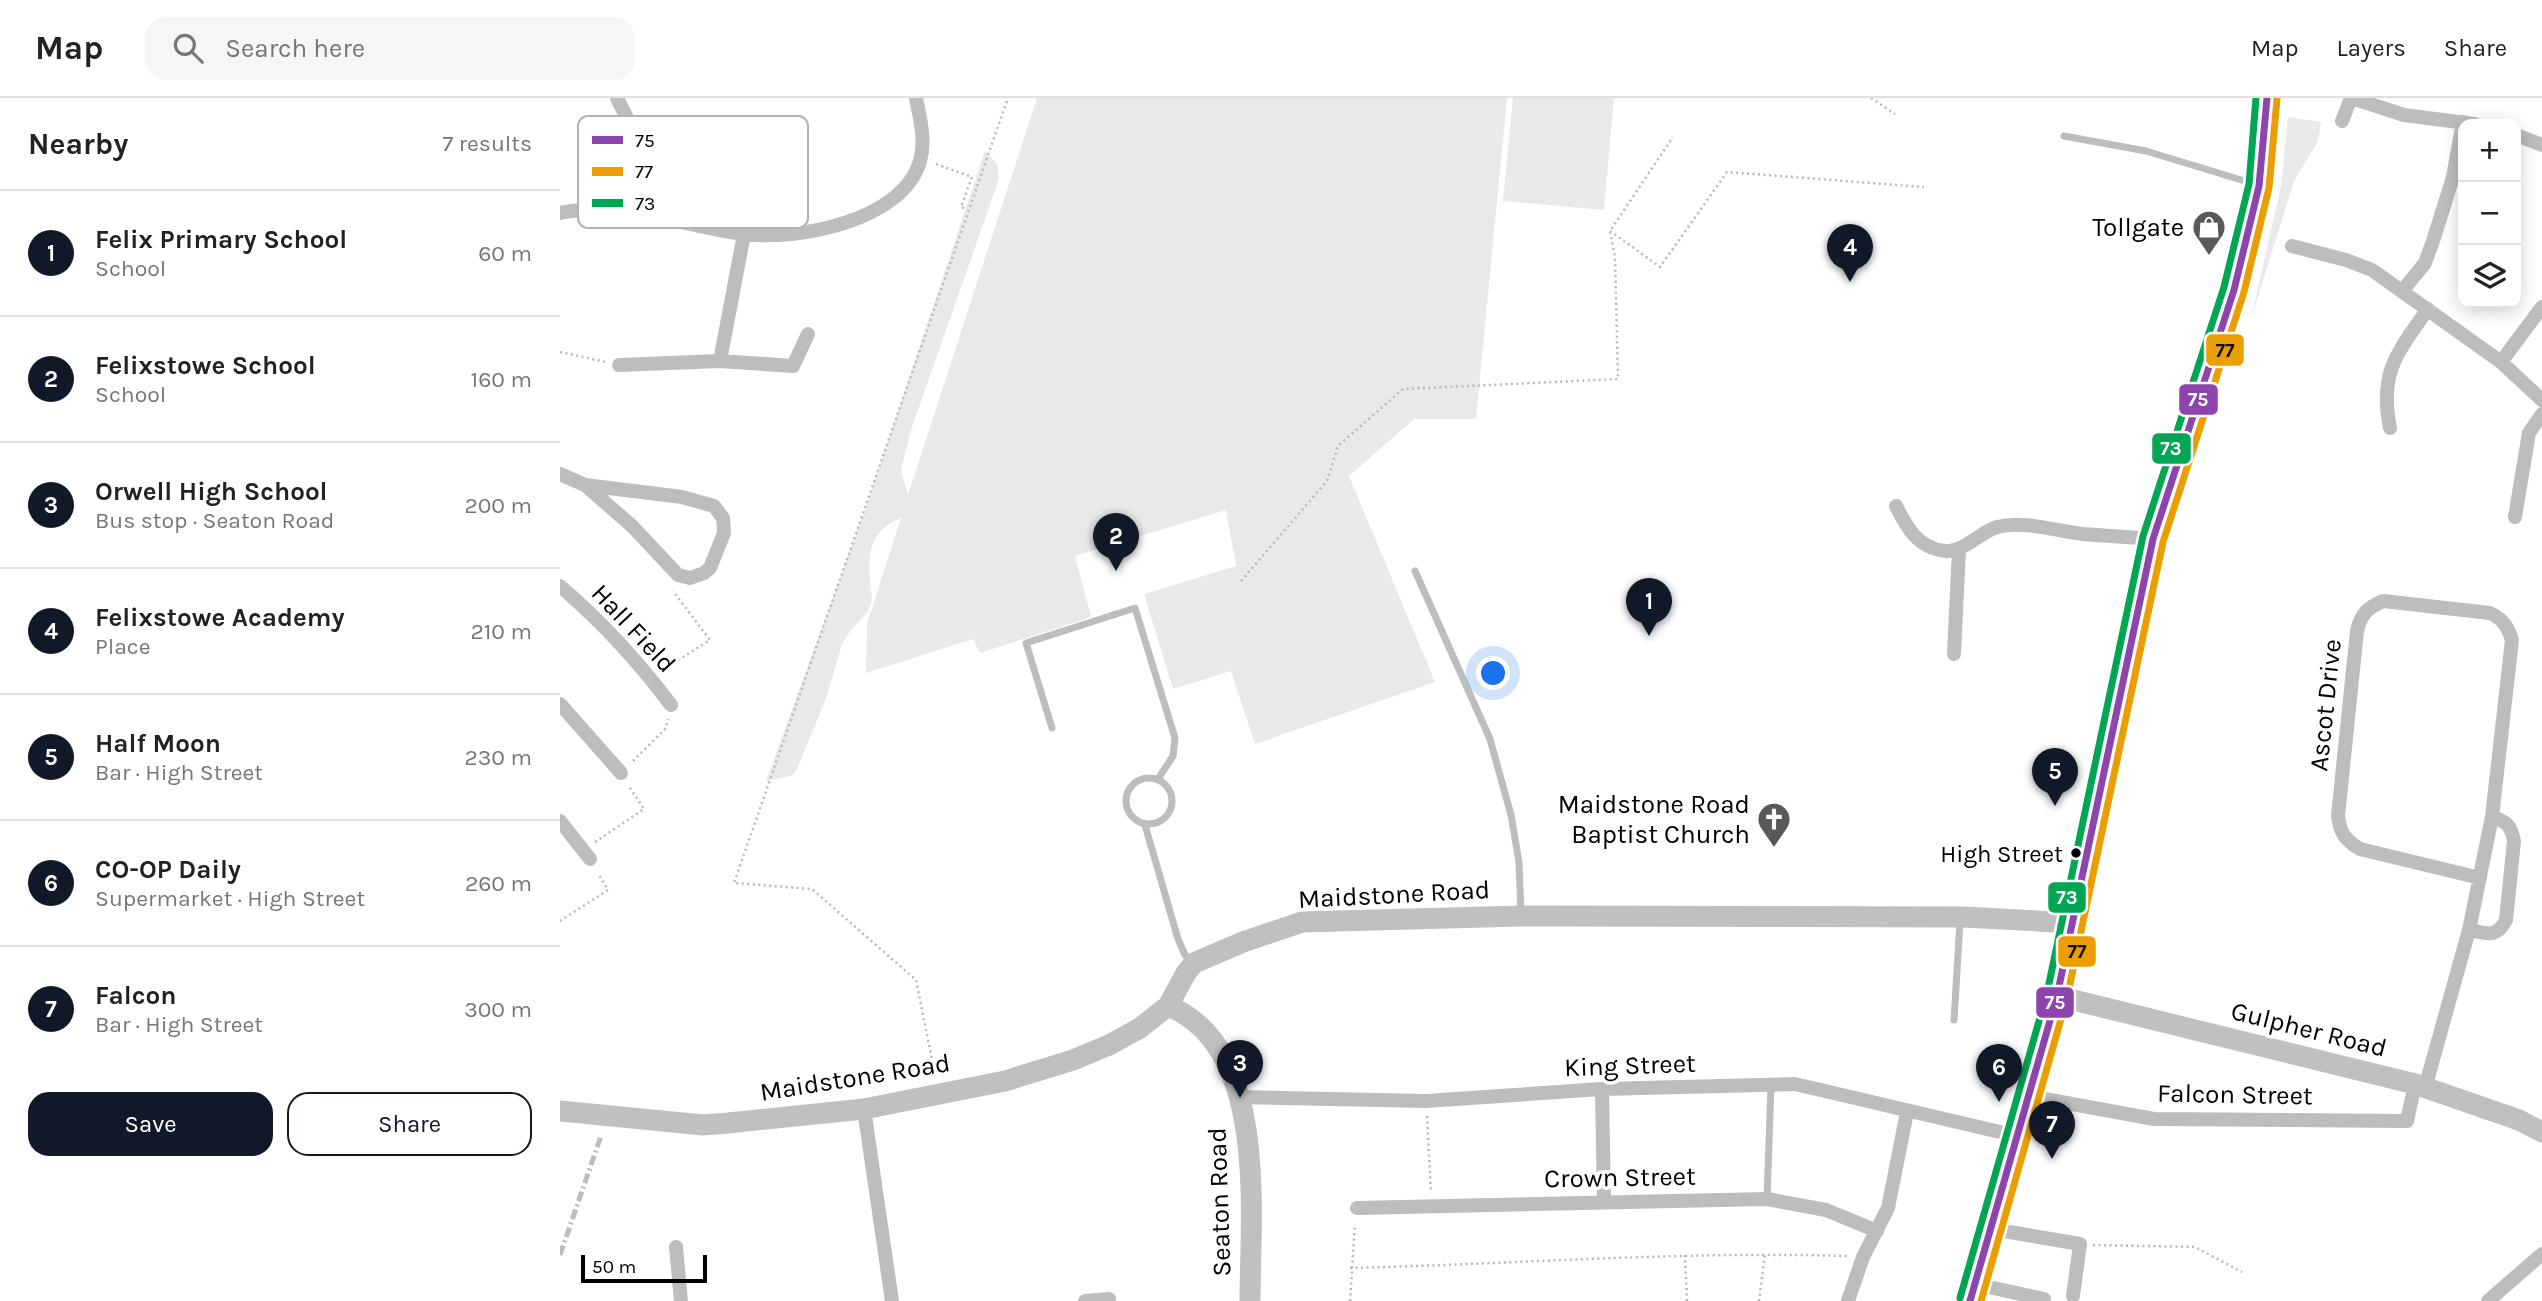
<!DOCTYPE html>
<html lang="en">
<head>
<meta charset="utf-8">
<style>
  :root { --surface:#fff; --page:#f6f6f6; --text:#222; --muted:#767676; --line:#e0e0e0; --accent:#111827 }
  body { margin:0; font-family:Karla,sans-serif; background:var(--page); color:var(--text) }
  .controls { position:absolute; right:21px; top:21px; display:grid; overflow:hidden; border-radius:14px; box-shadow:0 4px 18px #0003 }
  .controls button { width:63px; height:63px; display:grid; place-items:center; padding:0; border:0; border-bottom:2px solid var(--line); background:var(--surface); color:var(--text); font:35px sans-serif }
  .scale { position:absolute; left:21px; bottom:18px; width:126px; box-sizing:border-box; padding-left:7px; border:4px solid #000; border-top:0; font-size:19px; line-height:24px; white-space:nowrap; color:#000; -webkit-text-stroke:5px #fff; paint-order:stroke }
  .you { position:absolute; left:934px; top:576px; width:24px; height:24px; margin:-18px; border:5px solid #fff; border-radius:50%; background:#1a73e8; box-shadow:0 0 0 10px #1a73e833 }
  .badge { display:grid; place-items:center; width:46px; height:46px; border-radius:50%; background:var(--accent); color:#fff; font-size:23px; font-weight:700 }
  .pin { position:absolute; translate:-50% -58px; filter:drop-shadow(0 2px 4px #0008) }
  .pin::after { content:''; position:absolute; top:37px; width:24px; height:21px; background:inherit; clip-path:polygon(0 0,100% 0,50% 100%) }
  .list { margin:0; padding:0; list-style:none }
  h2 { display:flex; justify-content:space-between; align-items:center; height:91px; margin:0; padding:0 28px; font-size:30px }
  h2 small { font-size:23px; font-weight:400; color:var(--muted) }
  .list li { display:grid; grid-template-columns:46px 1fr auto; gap:21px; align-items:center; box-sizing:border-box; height:126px; padding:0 28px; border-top:2px solid var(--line) }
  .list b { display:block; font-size:26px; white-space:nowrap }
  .list p { margin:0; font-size:23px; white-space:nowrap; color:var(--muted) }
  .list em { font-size:23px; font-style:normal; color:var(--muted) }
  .actions { display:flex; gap:14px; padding:21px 28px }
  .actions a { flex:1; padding:16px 0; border:2px solid var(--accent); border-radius:21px; text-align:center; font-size:24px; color:var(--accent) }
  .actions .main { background:var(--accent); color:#fff }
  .icon { flex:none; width:38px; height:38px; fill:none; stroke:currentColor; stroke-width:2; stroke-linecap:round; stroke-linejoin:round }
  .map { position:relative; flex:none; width:1982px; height:1203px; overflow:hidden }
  header { display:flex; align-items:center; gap:42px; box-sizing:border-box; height:98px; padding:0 35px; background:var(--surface); border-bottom:2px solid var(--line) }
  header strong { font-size:33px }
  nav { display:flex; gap:38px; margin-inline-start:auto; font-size:24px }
  .search { width:490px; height:63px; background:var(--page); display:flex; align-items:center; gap:18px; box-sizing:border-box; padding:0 24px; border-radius:21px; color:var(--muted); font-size:26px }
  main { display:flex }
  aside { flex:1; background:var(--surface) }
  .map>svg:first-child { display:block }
  .green { fill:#e9e9e9 }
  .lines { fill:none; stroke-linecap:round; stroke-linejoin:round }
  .path { stroke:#b8b8b8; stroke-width:2.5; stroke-dasharray:2 3.5; stroke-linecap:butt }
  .lane { stroke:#bdbdbd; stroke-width:7 }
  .street { stroke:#bdbdbd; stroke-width:14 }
  .secondary { stroke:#c0c0c0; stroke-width:21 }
  .rail { stroke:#bdbdbd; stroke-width:5; stroke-dasharray:10 3.5 2 3.5; stroke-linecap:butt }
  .bus-1-casing { stroke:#fff; stroke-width:12 }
  .bus-2-casing { stroke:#fff; stroke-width:12 }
  .bus-3-casing { stroke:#fff; stroke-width:12 }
  .bus-1 { stroke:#8e44ad; stroke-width:7 }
  .bus-2 { stroke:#eb9e00; stroke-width:7 }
  .bus-3 { stroke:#00a651; stroke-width:7 }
  .bus-dot { fill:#000; stroke:#fff; stroke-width:2.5 }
  .labels { text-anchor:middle; stroke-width:7; stroke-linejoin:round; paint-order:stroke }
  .bus-label { font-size:24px; fill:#000; stroke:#fff; text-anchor:end }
  .poi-label { font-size:26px; fill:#000; stroke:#fff; text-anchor:end }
  .street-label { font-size:26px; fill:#000; stroke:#fff }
  .key { fill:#fff; stroke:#b2b2b2; stroke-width:2 }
  .key-label { font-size:19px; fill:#000 }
  .line-badge { stroke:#fff; stroke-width:2.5 }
  .badge-label { font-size:19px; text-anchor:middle; font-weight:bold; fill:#fff }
  .pale-badge-label { font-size:19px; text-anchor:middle; font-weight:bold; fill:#111 }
</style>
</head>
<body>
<header>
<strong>Map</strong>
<div class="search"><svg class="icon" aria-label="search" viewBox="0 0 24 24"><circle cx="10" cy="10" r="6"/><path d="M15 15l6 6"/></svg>Search here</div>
<nav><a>Map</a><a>Layers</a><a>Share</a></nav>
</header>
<main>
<aside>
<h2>Nearby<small>7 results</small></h2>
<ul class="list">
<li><span class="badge">1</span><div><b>Felix Primary School</b><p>School</p></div><em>60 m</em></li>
<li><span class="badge">2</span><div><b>Felixstowe School</b><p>School</p></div><em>160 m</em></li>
<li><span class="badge">3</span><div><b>Orwell High School</b><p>Bus stop · Seaton Road</p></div><em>200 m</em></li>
<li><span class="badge">4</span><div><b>Felixstowe Academy</b><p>Place</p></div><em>210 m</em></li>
<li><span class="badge">5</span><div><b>Half Moon</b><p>Bar · High Street</p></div><em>230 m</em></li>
<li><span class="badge">6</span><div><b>CO-OP Daily</b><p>Supermarket · High Street</p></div><em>260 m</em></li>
<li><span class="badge">7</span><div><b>Falcon</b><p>Bar · High Street</p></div><em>300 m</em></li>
</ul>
<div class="actions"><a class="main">Save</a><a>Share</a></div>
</aside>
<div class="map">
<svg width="1982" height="1203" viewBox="0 0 1982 1203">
  <rect width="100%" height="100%" fill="#fff"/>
  <path class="green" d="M477 0H947L916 321H854L789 378 875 584 695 646 671 573 613 591 584 496 676 468 666 412 515 458 531 519 420 555 413 541 306 575 307 526 341 420C302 436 309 466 312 502L307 515 291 532 282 546 266 601 237 671 231 678 206 683 308 403 425 53 437 66 439 81 351 332 341 372 348 397Z
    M953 0H1054L1044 112 943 103Z
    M1728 19 1761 24 1758 43 1734 83 1691 221 1721 88Z"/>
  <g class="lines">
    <path class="path" d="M1311 0 1335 16
      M376 66 412 79 401 109 407 111
      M1050 133 1100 169 1167 74 1364 89
      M0 254 46 264
      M681 483 767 383 778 348 843 291 1058 281 1055 159 1050 133 1113 39
      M104 571 150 542 113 493
      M73 663 106 630 108 621
      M35 744 84 711 68 687
      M0 823 48 792 38 775
      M375 976 356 882 252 791 174 785 448 0
      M867 1018 871 1095
      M1533 1147 1635 1149 1682 1174
      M1125 1157 1127 1203
      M790 1170C956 1166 1121 1153 1287 1158
      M790 1203 795 1126
      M1199 1203 1205 1156"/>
    <path class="lane" d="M1504 38 1586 53 1698 87
      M855 473 930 641 951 717 959 764 961 817
      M492 630 466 545 575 510 615 640 613 658 598 681
      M566 703a23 23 0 1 1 46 0a23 23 0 1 1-46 0Z
      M585 727 618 841 625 857 632 863
      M1394 922 1400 823
      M1207 1101 1211 987"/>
    <path class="street" d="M57 0 86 58 82 116
      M1792 0 1844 17 1914 26
      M1782 23 1791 0
      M1956 37 1982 47
      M0 115C62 101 123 129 184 136 237 143 343 123 360 63 366 42 360 21 356 0
      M1732 148 1786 162 1812 172 1941 264 1982 302
      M1843 192 1865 165 1874 140 1893 79 1903 24
      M160 263 184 136
      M1941 264 1982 209
      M59 267 160 263 233 268 248 236
      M1830 330C1819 274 1837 255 1868 211
      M0 376 25 387 122 399 154 408 163 420 164 435 150 470 144 475 130 480 118 477 72 428 25 387
      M1336 408C1347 430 1358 450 1385 453 1403 455 1420 434 1437 429 1464 422 1496 433 1523 436 1546 438 1570 439 1593 441
      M1955 419 1969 335 1982 316
      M0 488C42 524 78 563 111 607
      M1394 556 1399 451
      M0 606 61 675
      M0 723 30 761
      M1909 832C1927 835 1936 841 1946 822L1954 743C1951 728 1947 723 1932 719
      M1865 990 1909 832 1932 719 1952 542C1948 529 1943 521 1930 515L1823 503C1807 510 1801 516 1797 533L1778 718C1780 735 1785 742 1800 751L1920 780
      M1042 991 1044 1104
      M1468 998 1594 1021 1847 1023 1855 986
      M680 999 866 1003 1042 991 1235 986 1457 1038
      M304 1011 332 1203
      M797 1110 1207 1101 1266 1112 1317 1133
      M1432 1131 1520 1146 1513 1198
      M116 1149 121 1203
      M1415 1186 1484 1201
      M525 1203 549 1201
      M1288 1203 1303 1159 1328 1110 1347 1014
      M1928 1203 1982 1156"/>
    <path class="secondary" d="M1497 898 1855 986 1959 1022 1982 1034
      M608 908C709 948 690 1115 690 1203
      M0 1013 143 1027 168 1025 304 1011 445 983 513 962 549 947 580 930 608 908 626 875 634 865 683 844 742 824 961 818 1404 819 1514 825
      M1410 1203 1497 898 1593 441 1637 300 1674 192 1699 88 1707 0"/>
    <path class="rail" d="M0 1157 41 1038"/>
    <defs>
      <path id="bus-1" d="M1410 1203 1497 898 1593 441 1674 192 1699 88 1707 0"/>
      <path id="bus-2" d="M1421 1203 1507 900 1603 444 1684 194 1709 90 1717 1"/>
      <path id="bus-3" d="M1400 1200 1487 895 1583 438 1664 189 1689 86 1696 0"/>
    </defs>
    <use href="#bus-1" class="bus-1-casing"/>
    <use href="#bus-2" class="bus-2-casing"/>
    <use href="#bus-3" class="bus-3-casing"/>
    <use href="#bus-1" class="bus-1"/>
    <use href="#bus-2" class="bus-2"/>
    <use href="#bus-3" class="bus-3"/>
  </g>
  <defs>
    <symbol id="shop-pin" viewBox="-11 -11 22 30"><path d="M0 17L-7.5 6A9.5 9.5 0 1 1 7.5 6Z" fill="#595959" stroke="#fff"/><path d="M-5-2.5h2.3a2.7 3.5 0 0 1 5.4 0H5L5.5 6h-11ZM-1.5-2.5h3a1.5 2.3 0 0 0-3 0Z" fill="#fff"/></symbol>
    <symbol id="church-pin" viewBox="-11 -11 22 30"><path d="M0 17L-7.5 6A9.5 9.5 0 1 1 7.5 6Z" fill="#595959" stroke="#fff"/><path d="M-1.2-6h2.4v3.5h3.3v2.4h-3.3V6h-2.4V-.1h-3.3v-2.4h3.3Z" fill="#fff"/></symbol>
  </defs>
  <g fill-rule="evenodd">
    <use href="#shop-pin" x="1630" y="110" width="38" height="52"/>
    <use href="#church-pin" x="1195" y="702" width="38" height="52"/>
  </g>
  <circle class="bus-dot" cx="1516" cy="755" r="6"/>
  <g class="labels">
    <g class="bus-label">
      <text x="1503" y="764">High Street</text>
    </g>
    <g class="poi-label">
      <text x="1624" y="138">Tollgate</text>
      <text x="1190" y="715">Maidstone Road<tspan x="1190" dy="30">Baptist Church</tspan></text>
    </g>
    <g class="street-label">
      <text transform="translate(74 530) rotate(47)" y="9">Hall Field</text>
      <text transform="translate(1765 607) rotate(-84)" y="9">Ascot Drive</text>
      <text transform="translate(834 796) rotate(-3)" y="9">Maidstone Road</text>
      <text transform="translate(1749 931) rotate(14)" y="9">Gulpher Road</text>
      <text transform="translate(1070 967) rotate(-2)" y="9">King Street</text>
      <text transform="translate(295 979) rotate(-9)" y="9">Maidstone Road</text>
      <text transform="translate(1675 996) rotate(1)" y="9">Falcon Street</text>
      <text transform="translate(1060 1079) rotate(-1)" y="9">Crown Street</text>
      <text transform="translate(659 1104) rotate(-92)" y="9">Seaton Road</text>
    </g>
  </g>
  <rect x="18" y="18" width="230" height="112" rx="10" class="key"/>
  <rect x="32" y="38" width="31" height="8" fill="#8e44ad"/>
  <rect x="32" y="69" width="31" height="9" fill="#eb9e00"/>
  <rect x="32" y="101" width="31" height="8" fill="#00a651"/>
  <g class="key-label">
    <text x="75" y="49">75</text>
    <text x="75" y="80">77</text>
    <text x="75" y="112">73</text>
  </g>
  <g class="line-badge">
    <rect x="1645" y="235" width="40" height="34" rx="7" fill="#eb9e00"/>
    <rect x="1618" y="285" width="41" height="33" rx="7" fill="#8e44ad"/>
    <rect x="1591" y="334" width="41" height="33" rx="7" fill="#00a651"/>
    <rect x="1487" y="783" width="40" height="33" rx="7" fill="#00a651"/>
    <rect x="1497" y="837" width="40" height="33" rx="7" fill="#eb9e00"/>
    <rect x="1475" y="888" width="40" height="33" rx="7" fill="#8e44ad"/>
  </g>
  <g class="badge-label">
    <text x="1638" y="308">75</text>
    <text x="1611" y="357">73</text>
    <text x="1507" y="806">73</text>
    <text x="1495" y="911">75</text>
  </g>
  <g class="pale-badge-label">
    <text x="1665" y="259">77</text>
    <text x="1517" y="860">77</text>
  </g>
</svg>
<div class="controls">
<button>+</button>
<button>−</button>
<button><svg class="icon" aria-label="layers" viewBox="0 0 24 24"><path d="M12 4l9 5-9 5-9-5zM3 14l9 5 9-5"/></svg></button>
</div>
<div class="scale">50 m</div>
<div class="you"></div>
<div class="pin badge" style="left:1089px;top:538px">1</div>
<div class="pin badge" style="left:556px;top:473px">2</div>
<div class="pin badge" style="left:680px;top:1000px">3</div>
<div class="pin badge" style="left:1290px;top:184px">4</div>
<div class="pin badge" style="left:1495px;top:708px">5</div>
<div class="pin badge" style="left:1439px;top:1004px">6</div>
<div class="pin badge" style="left:1492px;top:1061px">7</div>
</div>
</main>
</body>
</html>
